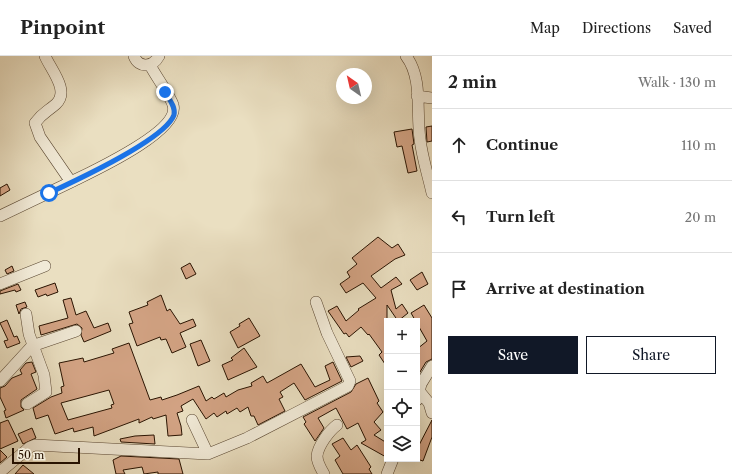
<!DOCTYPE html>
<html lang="en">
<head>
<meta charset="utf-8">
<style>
  :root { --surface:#fff; --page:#f6f6f6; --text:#222; --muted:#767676; --line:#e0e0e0; --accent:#111827 }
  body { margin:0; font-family:"Libre Caslon Text",serif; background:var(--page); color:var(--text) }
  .controls { position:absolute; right:12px; bottom:12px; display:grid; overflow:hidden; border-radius:0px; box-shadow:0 4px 16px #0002 }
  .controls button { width:36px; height:36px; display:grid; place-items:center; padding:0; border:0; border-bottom:1px solid var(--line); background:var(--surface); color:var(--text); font:20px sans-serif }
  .compass { position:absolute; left:336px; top:12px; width:36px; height:36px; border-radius:50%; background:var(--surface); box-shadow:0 4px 16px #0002; rotate:326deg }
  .scale { position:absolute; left:12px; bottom:10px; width:68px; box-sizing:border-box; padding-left:4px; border:2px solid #291301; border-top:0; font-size:11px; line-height:14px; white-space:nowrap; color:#291301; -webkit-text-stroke:3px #f1ead7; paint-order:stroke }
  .stop { position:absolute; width:12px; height:12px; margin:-9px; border:3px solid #1a73e8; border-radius:50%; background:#fff }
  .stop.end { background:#1a73e8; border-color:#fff; box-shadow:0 1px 4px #0008 }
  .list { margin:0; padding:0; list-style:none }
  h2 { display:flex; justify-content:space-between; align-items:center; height:52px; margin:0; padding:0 16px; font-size:17px }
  h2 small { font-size:13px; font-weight:400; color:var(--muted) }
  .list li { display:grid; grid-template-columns:26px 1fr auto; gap:12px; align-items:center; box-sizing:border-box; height:72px; padding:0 16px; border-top:1px solid var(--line) }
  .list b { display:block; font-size:15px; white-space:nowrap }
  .list em { font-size:13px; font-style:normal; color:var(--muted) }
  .actions { display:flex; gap:8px; padding:12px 16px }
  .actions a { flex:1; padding:9px 0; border:1px solid var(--accent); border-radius:0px; text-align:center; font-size:14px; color:var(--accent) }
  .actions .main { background:var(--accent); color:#fff }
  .icon { flex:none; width:22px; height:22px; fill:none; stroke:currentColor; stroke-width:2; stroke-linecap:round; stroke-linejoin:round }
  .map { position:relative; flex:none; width:432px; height:418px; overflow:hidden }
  header { display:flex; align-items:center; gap:24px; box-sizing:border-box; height:56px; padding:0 20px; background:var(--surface); border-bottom:1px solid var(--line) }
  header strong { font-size:19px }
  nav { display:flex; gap:22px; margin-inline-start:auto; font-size:14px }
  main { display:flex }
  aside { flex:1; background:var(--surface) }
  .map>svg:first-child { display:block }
  .building { fill:#d4a485; stroke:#291301; fill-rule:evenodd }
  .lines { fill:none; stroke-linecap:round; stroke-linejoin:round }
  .minor-casing { stroke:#594631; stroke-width:12 }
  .minor { stroke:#f1ead7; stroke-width:11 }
  .route { stroke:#1a73e8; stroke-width:5 }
</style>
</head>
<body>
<header>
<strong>Pinpoint</strong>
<nav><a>Map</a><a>Directions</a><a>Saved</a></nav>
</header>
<main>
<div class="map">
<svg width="432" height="418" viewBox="0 0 432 418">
  <rect width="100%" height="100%" fill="#eadfc1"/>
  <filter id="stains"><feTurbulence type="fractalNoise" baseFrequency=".005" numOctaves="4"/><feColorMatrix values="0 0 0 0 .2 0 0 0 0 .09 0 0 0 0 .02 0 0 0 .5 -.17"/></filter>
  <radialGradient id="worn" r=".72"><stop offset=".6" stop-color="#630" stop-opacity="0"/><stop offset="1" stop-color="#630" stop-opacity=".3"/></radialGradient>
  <path class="building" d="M432 70V85L427 86 426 71Z
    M412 73 414 88 412 89 417 115 408 117 402 90 397 91 394 76Z
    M7 128 10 134 0 140V132Z
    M378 181 392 192 398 188 405 199 395 203 371 220 381 232 396 221 402 228 391 234 396 253 402 248 408 257 398 265 387 249V311L379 299 382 296 369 278 368 279 361 271 349 281 346 277 344 278 328 255 337 250 346 265 359 254 358 253 376 242 363 227 346 237 340 228 350 221 347 216 357 208 352 202Z
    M190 207 196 218 186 223 181 212Z
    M12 210 14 215 7 218 5 214Z
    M422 216 428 228 417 234 410 224Z
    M55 227 58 236 47 240 46 238 38 241 35 234Z
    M18 228 21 234 16 236 15 234 0 238V235Z
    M161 239 167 255 170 253 180 268 193 263 196 270 180 277 186 291 172 297 166 283 161 284 160 281 137 290 129 268 133 267 129 256 148 249 147 246Z
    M71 242 76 259 86 255 94 272 108 267 111 275 84 286 81 279 82 272 77 268 41 279 39 270 68 262 63 244Z
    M25 246 27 251 21 253 19 258 16 249Z
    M424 249 432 262V303L426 306 417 321V293L427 285 411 257Z
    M249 262 260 280 238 292 230 276 240 270 239 268Z
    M7 264 14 281 17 280 20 287 7 292 4 285 8 284 0 267Z
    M201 284 210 305 198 310 190 288Z
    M129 287 150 344 161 341 162 344 177 339 199 330 206 345 212 341 214 343 224 337 226 341 238 334 252 330 251 327 263 320 267 327 301 308 315 331 330 324 325 310 333 306 342 325 305 344 294 327 280 336 283 341 279 343 285 355 258 369 254 360H251L248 351 240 356 237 352 227 358 226 355 217 361 214 357 206 363 193 343 181 350 183 355 177 357 181 370 182 379 168 380 166 359 153 363 152 361 139 367V363L94 380 93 371 74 376 73 372 55 378 48 359 36 363 33 352 51 341 62 337 61 331 64 330 59 307 83 302 84 306 114 297 112 293ZM109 334 114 348 111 349 112 352 68 364 61 347Z
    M244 292 257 311 228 324 222 309 233 304 231 302Z
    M360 300 363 305 351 311 346 301Z
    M32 306 36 316 31 318 37 333 21 344V351L24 354 6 362 4 355 6 354 0 341V332L5 330 12 322 22 318 20 314 26 307Z
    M368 322 379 345 377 347 383 356 374 366 381 374 374 379 387 387 386 401 361 387 366 384 358 367 347 373 336 352 318 362 324 372 315 385 304 368 306 366 303 361 351 336 356 328Z
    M8 364 18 385 0 393V367Z
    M432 364V381L423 405 417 403V393Z
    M32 372 36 382 23 388 18 378Z
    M154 379 155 388 121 386 120 383 135 380Z
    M343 382 351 394 357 389 371 411 369 413 372 418H343L335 404 340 400 332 388Z
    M0 394 7 401 0 407Z
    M121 400 179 403 183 418H158V416L144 418 142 411 123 414 125 418H116L113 404Z
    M23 409 34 418H15Z"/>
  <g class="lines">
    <defs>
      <path id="minor" d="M134 0C139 13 153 11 159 0
        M406 0C423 22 416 56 420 83 422 101 428 119 432 137
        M417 40 432 42
        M71 126C91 116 181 75 173 49 171 41 155 19 150 9
        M0 160 71 126 40 81 35 67C43 56 47 56 56 48 70 35 51 14 45 0
        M0 228 45 210
        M26 258 29 278 44 319 46 336 27 348
        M0 325 32 290 76 275
        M420 336 429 347 432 357
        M417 344 421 328 432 310
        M192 364 208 398
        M0 416 30 391 35 389 208 398 247 382 348 330 350 325 327 277 316 246
        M324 418C321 413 317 406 317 400 318 390 329 375 337 369
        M387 418 393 403"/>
    </defs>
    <use href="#minor" class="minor-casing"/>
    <use href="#minor" class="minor"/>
  </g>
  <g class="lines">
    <path class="route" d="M49 137C75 125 165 83 174 59 176 51 169 43 165 36"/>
  </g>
  <rect width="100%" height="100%" filter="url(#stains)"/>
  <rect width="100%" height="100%" fill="url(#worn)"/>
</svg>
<div class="controls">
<button>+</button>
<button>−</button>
<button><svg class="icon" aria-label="locate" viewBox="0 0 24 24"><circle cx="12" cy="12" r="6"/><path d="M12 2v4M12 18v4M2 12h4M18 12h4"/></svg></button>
<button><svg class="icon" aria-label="layers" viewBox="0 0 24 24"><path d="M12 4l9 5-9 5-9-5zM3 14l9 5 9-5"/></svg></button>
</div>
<svg class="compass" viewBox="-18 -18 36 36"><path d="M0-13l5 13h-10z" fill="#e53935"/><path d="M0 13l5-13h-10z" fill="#767676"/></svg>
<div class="scale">50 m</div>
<div class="stop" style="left:49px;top:137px"></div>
<div class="stop end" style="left:165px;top:36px"></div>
</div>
<aside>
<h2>2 min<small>Walk · 130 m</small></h2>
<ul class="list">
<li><svg class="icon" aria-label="ahead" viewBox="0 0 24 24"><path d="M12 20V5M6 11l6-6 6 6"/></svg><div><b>Continue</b></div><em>110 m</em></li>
<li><svg class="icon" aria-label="left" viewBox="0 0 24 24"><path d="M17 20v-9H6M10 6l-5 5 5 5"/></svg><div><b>Turn left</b></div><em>20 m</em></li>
<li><svg class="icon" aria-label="arrive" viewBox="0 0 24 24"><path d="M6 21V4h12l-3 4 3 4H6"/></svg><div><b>Arrive at destination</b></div></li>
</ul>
<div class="actions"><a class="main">Save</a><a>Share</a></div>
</aside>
</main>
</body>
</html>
